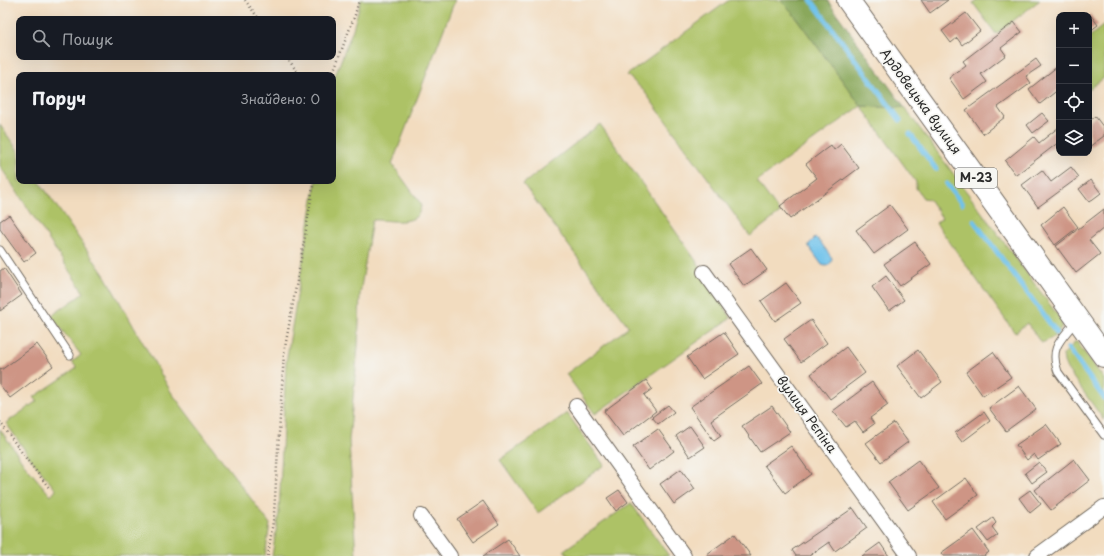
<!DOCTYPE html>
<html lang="uk">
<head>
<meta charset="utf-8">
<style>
  :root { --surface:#171b24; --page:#20242c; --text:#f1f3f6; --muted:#9ea1a6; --line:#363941 }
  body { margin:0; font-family:"Playpen Sans",sans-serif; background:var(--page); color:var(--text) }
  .controls { position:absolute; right:12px; top:12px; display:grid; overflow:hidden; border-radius:8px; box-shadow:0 4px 16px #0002 }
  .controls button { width:36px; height:36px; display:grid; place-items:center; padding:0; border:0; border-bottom:1px solid var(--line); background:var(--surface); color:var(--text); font:20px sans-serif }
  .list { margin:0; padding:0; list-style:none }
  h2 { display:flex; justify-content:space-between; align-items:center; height:52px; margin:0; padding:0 16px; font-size:17px }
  h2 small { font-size:13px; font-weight:400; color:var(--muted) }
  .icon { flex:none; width:22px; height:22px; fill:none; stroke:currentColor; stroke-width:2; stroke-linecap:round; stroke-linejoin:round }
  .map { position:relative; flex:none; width:1104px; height:556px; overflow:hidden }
  .search { position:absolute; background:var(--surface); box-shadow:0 4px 16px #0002; left:16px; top:16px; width:320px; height:44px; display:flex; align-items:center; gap:10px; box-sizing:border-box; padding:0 14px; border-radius:8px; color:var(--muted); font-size:15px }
  .panel { position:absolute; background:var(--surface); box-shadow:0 4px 16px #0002; left:16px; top:72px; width:320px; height:112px; border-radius:8px }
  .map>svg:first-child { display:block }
  .green { fill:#adc266; stroke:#6c7648 }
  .forest { fill:#8aa85b; stroke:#5a6a43 }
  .water { fill:#6fc2eb; stroke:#4d768b }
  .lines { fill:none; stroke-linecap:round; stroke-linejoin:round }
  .stream { stroke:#6fc2eb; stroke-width:5 }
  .building { fill:#ce9585 }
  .lane-casing { stroke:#71695f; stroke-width:9 }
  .street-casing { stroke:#71695f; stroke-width:16 }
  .highway-casing { stroke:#71695f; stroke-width:24 }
  .path { stroke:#71695f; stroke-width:2.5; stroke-dasharray:1 3; stroke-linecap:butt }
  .lane { stroke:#fff; stroke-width:7 }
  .street { stroke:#fff; stroke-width:14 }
  .highway { stroke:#fff; stroke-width:22 }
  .labels { text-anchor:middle; stroke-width:3.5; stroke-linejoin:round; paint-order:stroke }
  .shield { fill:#f6f6f2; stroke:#686867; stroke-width:1 }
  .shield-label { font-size:12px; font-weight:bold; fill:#2b2b2b }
  .street-label { font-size:13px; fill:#2b2b2b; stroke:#f6f6f2 }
</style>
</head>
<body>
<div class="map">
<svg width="1104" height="556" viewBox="0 0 1104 556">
  <rect width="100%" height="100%" fill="#f6f6f2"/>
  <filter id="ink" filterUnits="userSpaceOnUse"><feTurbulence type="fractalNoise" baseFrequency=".025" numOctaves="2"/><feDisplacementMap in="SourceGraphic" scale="8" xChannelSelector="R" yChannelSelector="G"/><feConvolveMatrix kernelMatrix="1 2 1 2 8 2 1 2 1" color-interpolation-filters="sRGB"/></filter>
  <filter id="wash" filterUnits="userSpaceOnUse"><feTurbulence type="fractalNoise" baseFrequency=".012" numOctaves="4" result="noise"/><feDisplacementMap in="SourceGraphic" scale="16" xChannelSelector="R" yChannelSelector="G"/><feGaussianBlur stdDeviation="0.9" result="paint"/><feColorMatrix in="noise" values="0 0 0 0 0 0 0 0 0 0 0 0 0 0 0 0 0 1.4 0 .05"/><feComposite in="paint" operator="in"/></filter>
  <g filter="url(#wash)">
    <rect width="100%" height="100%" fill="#f2dcbf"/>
    <path class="green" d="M361 0H455L392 164 421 204C421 229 388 219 372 220L360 294 358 347 349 440 350 459 356 556H272L279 513 286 363 316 181H333V81L353 29Z
      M729 0H780L792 12 861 106 894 108 904 107 1062 321C1063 332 1051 340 1041 343L1027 323 1015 333 936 223 942 218 929 199 923 198 916 188V182L861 106 757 181 780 213 750 236 644 91 627 75Z
      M977 0H1040L996 34 973 3Z
      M1104 25V78L1089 89V37Z
      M600 124 704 272 731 318 595 414 566 374 629 327 523 184Z
      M0 125 19 152V181H39L105 276 171 392 270 524 265 556H0V429L24 464 51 496 56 490 31 459 6 423 37 401 34 397 77 368 72 362 81 355 51 316 84 293 0 166Z
      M1076 341 1104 379V420L1067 369 1064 362 1063 355Z
      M567 413 604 465 538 513 500 460Z
      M631 503 669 556H569L564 550Z"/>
    <path class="forest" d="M780 0H827L904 107 894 108 861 106 792 12Z"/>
    <path class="water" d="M815 238 819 240 832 258C831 263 830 265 826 266L822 265 809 247V244Z"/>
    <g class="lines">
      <path class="stream" d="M811 0 900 120
        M910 134 936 169
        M947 184 962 204
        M974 221 1057 333
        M1068 348 1104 398"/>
    </g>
    <g id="blocks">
      <path class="building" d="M921 0H948L930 13Z
        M966 13 980 31 962 45 957 38 951 43 942 31Z
        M1090 14 1098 25 1090 31 1089 29V15Z
        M1014 22 1022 32 1001 48 1006 55 981 74 987 82 964 99 949 78 966 65 963 61Z
        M1036 59 1041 66 1026 76 1031 83 998 107 1005 117 983 134 966 110Z
        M1058 66 1059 89 1040 104 1029 89Z
        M1042 113 1049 121 1033 133 1027 125Z
        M1095 116 1104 128V136L1089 147V121Z
        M1059 127V142L1016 175 1005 161 1034 137 1039 143Z
        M841 144 859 168 790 219 780 206 817 178 806 164 831 145 834 150Z
        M1071 167 1079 177 1038 207 1022 185 1042 170 1051 182Z
        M1091 180 1101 193 1089 202 1079 189Z
        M890 205 908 229 874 254 856 230Z
        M1063 207 1078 227 1055 245 1041 225Z
        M1104 209V228L1089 240 1100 254 1076 273 1056 246Z
        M9 215 36 253 24 262 0 229V221Z
        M915 242 931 264 900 286 884 264Z
        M751 248 767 270 744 286 728 264Z
        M4 268 22 295 0 311V271Z
        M886 276 904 300 889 311 872 287Z
        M786 283 801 303 775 321 761 301Z
        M811 320 827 343 801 362 784 339Z
        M724 332 739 354 702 379 687 357Z
        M37 344 53 366 10 398 0 385V368L1 370Z
        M846 347 865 373 830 399 811 374Z
        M918 350 942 382 921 398 897 366Z
        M993 352 1011 377 983 396 966 372Z
        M749 366 762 384 711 420 721 436 714 441 690 407Z
        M646 380 652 389 644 395 656 411 623 436 604 411Z
        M872 382 888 405 870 418 874 424 863 432 855 421 846 427 833 411Z
        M1019 386 1036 409 1006 431 989 408Z
        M668 405 674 412 658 424 652 417Z
        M772 406 790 432 760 452 742 426Z
        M984 412 990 421 962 442 955 433Z
        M894 423 908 442 881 462 866 443Z
        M1046 424 1061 444 1038 460 1034 454 1027 460 1016 445Z
        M690 426 705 447 690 457 676 436Z
        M658 429 674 451 649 470 633 447Z
        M791 446 811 474 785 493 764 465Z
        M1074 459 1090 480 1051 510 1035 490Z
        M918 460 939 488 908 510 888 482Z
        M1039 462 1047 472 1032 483 1025 473Z
        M681 469 695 489 674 504 660 484Z
        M966 478 978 495 945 519 933 502Z
        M619 490 628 502 616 511 607 498Z
        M1030 490 1041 504 1030 513 1019 498Z
        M483 501 499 524 473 542 457 519Z
        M853 508 867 528 835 551 829 542 809 556H796L792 550Z
        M993 518 996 523 992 527 998 535 988 542 978 529Z
        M973 530 989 552 984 556H943L941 553Z
        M735 534 751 556H708L707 554Z
        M508 539 520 556H483Z
        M880 543 889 556H862Z"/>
    </g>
  </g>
  <g filter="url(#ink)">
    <use href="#blocks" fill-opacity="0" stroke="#71695f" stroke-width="1"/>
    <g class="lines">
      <defs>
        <path id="lane" d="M0 250 70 355
          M1076 321C1061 340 1049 347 1058 372L1104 435"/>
        <path id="street" d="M704 272 909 556
          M576 406 684 556
          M421 516 450 556
          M1037 556 1104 507"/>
        <path id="highway" d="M848 0 1104 356"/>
      </defs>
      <use href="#lane" class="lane-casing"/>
      <use href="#street" class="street-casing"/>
      <use href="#highway" class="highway-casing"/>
      <path class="path" d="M245 0 259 19
        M287 57 299 75
        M332 75 355 15 359 0
        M0 422 28 461 50 489
        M268 556 274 514 284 353 304 242 314 181"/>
      <use href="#lane" class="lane"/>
      <use href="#street" class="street"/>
      <use href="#highway" class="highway"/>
    </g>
  </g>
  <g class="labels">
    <rect class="shield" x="955" y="168" width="42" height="20" rx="3"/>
    <g class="shield-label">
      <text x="976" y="182">М-23</text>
    </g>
    <g class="street-label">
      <text transform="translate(921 101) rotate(54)" y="5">Ардовецька вулиця</text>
      <text transform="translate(807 414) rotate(54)" y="5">вулиця Рєпіна</text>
    </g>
  </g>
</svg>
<div class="controls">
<button>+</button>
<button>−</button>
<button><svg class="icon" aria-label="locate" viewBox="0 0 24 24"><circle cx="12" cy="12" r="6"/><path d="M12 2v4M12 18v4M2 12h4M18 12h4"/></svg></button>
<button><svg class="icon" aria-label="layers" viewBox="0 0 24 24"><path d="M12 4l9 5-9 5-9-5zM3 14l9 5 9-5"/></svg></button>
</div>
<div class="search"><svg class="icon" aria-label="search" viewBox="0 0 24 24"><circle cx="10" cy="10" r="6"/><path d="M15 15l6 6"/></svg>Пошук</div>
<section class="panel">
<h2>Поруч<small>Знайдено: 0</small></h2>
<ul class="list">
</ul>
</section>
</div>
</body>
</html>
